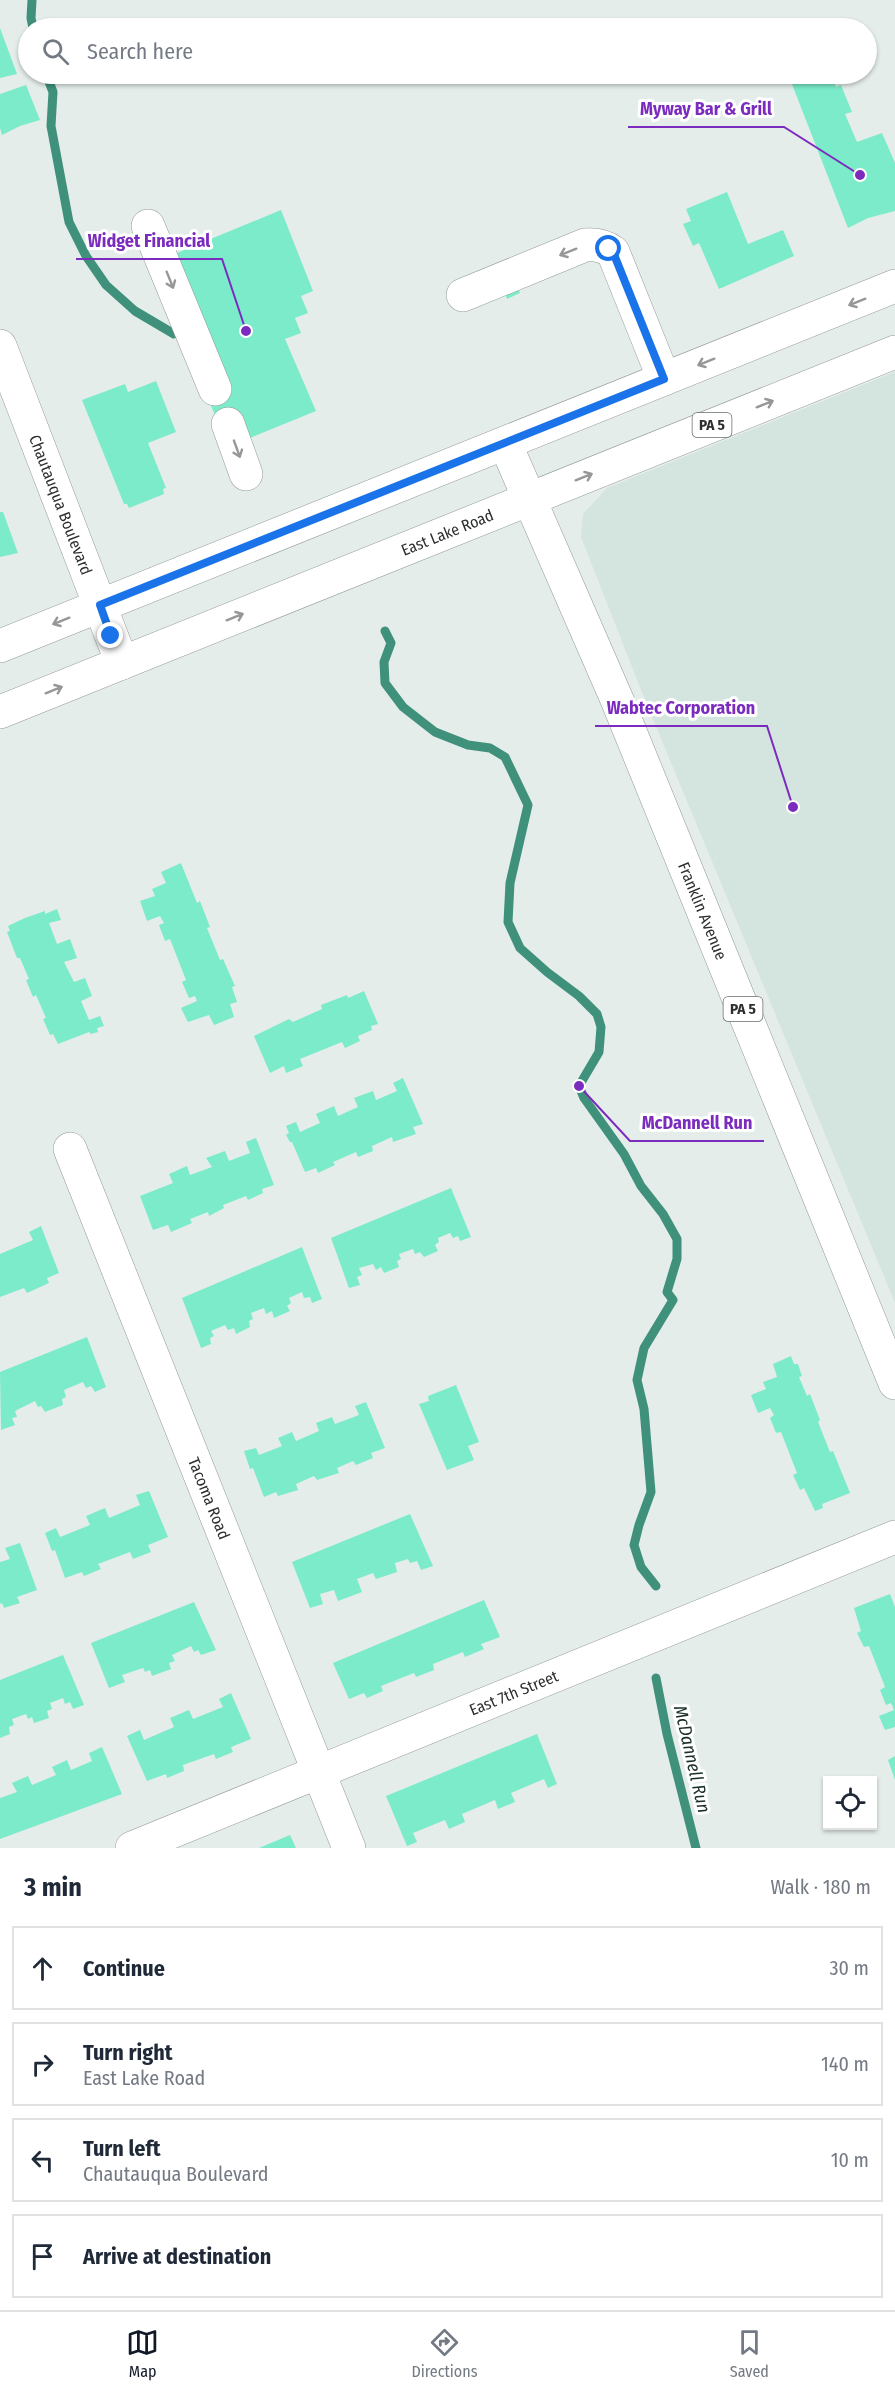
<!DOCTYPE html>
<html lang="en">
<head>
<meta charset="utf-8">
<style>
  :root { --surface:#fff; --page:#f6f6f7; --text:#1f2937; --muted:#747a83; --line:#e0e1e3; --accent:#111827 }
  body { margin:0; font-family:"Fira Sans Condensed",sans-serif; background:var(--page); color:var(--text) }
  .controls { position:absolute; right:18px; bottom:18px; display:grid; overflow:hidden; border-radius:0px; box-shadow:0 2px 4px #0004 }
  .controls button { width:54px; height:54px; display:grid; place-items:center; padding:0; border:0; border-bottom:2px solid var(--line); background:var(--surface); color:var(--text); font:30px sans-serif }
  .stop { position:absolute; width:18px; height:18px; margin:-14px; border:4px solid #1a73e8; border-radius:50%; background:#fff }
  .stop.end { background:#1a73e8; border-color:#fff; box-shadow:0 2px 6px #0008 }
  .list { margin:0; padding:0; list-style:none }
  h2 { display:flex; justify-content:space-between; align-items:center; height:78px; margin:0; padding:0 24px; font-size:26px }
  h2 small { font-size:20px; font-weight:400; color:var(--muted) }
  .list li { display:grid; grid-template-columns:39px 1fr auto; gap:18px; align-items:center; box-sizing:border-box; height:84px; margin:0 12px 12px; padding:0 12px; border:2px solid var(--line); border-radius:0px }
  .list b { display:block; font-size:22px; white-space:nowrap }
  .list p { margin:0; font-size:20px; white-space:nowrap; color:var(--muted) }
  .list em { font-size:20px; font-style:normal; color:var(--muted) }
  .icon { flex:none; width:33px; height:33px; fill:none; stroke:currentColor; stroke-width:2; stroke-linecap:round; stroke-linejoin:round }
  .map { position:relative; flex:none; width:895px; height:1848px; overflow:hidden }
  .search { position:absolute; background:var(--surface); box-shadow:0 2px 4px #0004; left:18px; right:18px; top:18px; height:66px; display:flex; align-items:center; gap:15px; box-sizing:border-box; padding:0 21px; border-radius:33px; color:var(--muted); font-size:22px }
  .sheet { height:462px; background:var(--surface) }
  nav { display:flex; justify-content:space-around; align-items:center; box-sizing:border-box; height:84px; border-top:2px solid var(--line); background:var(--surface); font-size:16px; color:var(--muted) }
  nav a { display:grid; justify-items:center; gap:3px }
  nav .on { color:var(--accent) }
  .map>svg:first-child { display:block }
  .built { fill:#d4e4de }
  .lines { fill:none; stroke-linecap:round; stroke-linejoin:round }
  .stream { stroke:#3f917b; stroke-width:9 }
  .building { fill:#7bebca }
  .minor-casing { stroke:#929996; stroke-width:34 }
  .major-casing { stroke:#929996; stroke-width:34 }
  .minor { stroke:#fff; stroke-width:33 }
  .major { stroke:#fff; stroke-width:33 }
  .oneway { stroke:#969796 }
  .route { stroke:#1a73e8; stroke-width:8 }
  .labels { text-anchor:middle; stroke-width:6; stroke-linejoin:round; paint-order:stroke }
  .shield { fill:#fff; stroke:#6b6d6d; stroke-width:1.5 }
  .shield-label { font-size:15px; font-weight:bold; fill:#2c2f2e }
  .street-label { font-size:16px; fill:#2c2f2e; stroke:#fff }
  .water-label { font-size:18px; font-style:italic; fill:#1a2e28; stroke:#fff }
  .leader { fill:none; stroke:#7b2cbf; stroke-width:2 }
  .callout-dot { fill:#7b2cbf; stroke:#fff; stroke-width:2 }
  .callout-label { font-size:18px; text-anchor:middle; font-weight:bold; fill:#7b2cbf; stroke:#fff; stroke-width:6; stroke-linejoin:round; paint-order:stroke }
</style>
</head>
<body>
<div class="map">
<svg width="895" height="1848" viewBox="0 0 895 1848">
  <rect width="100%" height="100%" fill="#e5edea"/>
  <path class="built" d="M895 372V1303L643 695 581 537 583 514 607 488Z"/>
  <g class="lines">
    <path class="stream" d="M32 0 31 18 33 28
      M46 74 53 92 51 126 69 222 86 256 106 285 135 311 174 334
      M385 631 391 643 384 662 385 683 403 707 435 732 468 745 490 748 505 757 528 805 510 883 508 922 520 948 547 972 579 996 597 1014 601 1027 599 1052 579 1086 584 1098 624 1154 641 1186 663 1214 677 1239V1259L667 1292 673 1300 644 1348 637 1380 644 1409 651 1492 639 1525 634 1545 641 1567 656 1586
      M656 1678 667 1734 696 1848"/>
  </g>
  <path class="building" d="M812 20 815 28H789Z
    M0 28 17 74 0 78Z
    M788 74H837L832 76 836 87 841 85 852 112 845 114 857 142 882 133 895 163V211L868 218 848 228Z
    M26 85 40 120 20 126 2 135 0 128V94Z
    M727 192 748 244 783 230 794 256 719 289 699 243 693 246 683 224 691 221 686 209Z
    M281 210 313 291 301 296 308 313 295 318 301 333 285 339 316 411 245 440 220 427 206 394 172 255Z
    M516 283 520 293 507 299 503 289Z
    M156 381 176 432 148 443 166 488 163 489 164 494 129 508 127 504H124L82 400 125 384 128 392Z
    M0 512H3L18 553 0 557Z
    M181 863 197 903 200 901 210 927 207 928 220 960 223 959 235 986 232 987 237 1002 230 1004 234 1017 214 1025 209 1015 188 1022 181 1008 197 1001 195 996 189 998 182 982 186 980 170 939 165 941 159 925 164 923 160 916 147 921 140 901 155 896 152 889 166 883 161 872Z
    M57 909 61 920 49 923 57 944 70 939 77 958 64 962 74 982 85 978 92 996 81 1001 89 1020 100 1016 104 1026 97 1028 98 1032 91 1034 89 1032 58 1044 53 1034 50 1035 43 1019 46 1018 36 995 33 997 26 980 29 979 20 958H17L7 932 10 931 8 926 25 918 45 911V914Z
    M364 991 378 1024 371 1026 372 1030 358 1036 360 1041 345 1048 342 1042 300 1059 303 1066 286 1073 284 1066 270 1073 254 1036 289 1019 293 1022 322 1009 321 1005 347 995 348 998Z
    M403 1078 423 1124 413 1127 416 1134 393 1142 392 1137 372 1146 373 1151 358 1157 356 1152 333 1162 335 1165 318 1173 316 1168 305 1172 292 1142H290L286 1135 289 1133 286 1126 296 1122 300 1132 320 1123 316 1114 334 1106 338 1116 358 1107 354 1098 373 1091 376 1100 397 1091 393 1083Z
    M256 1138 274 1185 262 1189 263 1193 248 1200 246 1196 223 1205 224 1208 209 1216 208 1212 190 1219 192 1223 171 1232 168 1225 153 1230 140 1196 173 1183 169 1174 187 1166 190 1175 212 1167 206 1158 225 1151 229 1161 250 1153 246 1142Z
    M451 1188 471 1237 460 1241 458 1236 453 1238 450 1233 438 1238 439 1242 435 1245 438 1251 424 1257 420 1252 415 1254 413 1249 399 1254 401 1259 397 1261 399 1267 384 1273 381 1267 376 1270 373 1264 359 1268 362 1275 357 1277 360 1285 349 1288 331 1238Z
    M41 1226 59 1273 47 1278 49 1283 27 1293 24 1288 0 1297V1254L33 1240 29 1232Z
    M302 1247 322 1299 312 1303 310 1297 304 1298 302 1292 289 1298 291 1303 287 1306 290 1311 274 1318 272 1311 266 1314 264 1308 251 1313 253 1319 249 1321 250 1327 236 1334 234 1328 228 1330 225 1325 211 1331 214 1336 210 1338 211 1344 201 1348 182 1298Z
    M87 1337 106 1387 95 1392 91 1386 86 1388 83 1382 64 1390 66 1397 62 1399 63 1405 45 1412 41 1406 38 1407 35 1401 15 1411 17 1417 12 1418 15 1425 1 1430 0 1372Z
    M791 1356 794 1364H798L802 1376 799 1377 807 1396 810 1394 820 1420 818 1422 830 1452 833 1451 850 1493 822 1504 823 1508 815 1511 804 1488 800 1490 793 1475 797 1473 781 1432 776 1433 770 1418 774 1415 770 1408 758 1413 751 1395 766 1389 763 1382 777 1377 773 1364Z
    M456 1385 479 1442 468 1446 474 1460 447 1470 419 1404 429 1401 428 1396Z
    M366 1402 385 1448 371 1453 373 1458 356 1465 353 1461 337 1468 339 1473 317 1480 314 1476 296 1484 298 1490 278 1496 276 1492 264 1497 253 1468 250 1469 244 1451 256 1448 259 1455 282 1446 278 1438 292 1432 296 1441 319 1431 316 1423 332 1417 335 1424 359 1415 355 1406Z
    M149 1491 168 1537 148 1545 151 1552 133 1559 130 1552 98 1564 101 1569 84 1576 82 1572 65 1578 55 1550 52 1551 45 1533 56 1528 60 1537 90 1525 86 1516 105 1508 109 1518 140 1505 136 1495Z
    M410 1514 433 1566 421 1570 417 1561 410 1563 408 1559 395 1563 397 1572 376 1579 373 1573 357 1579 362 1592 338 1601 334 1590 320 1594 323 1604 310 1608 292 1562Z
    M20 1543 37 1590 17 1597 20 1603 4 1608 2 1603 0 1604V1562L10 1559 5 1548Z
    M890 1594 895 1607V1727L885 1730 879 1716 894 1710 891 1703 886 1705 880 1690 885 1687 869 1646 864 1647 857 1633 861 1631 854 1608Z
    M484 1600 500 1637 481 1644 484 1649 465 1657 463 1652 433 1664 434 1670 416 1677 414 1673 381 1686 383 1691 367 1698 364 1693 349 1699 333 1663Z
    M194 1602 216 1650 201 1655 198 1650 194 1652 191 1646 172 1655 175 1661 169 1663 171 1669 152 1676 150 1670 145 1672 143 1668 122 1675 125 1682 109 1688 91 1643Z
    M63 1655 84 1705 73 1709 70 1702 65 1704 63 1698 50 1703 52 1709 47 1711 49 1718 34 1723 32 1717 28 1719 26 1714 12 1719 14 1725 9 1727 10 1734 0 1738V1680Z
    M231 1693 251 1739 231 1747 233 1752 216 1759 214 1754 183 1765 184 1771 167 1778 166 1774 147 1781 127 1736 140 1730 144 1740 174 1727 170 1718 189 1710 193 1719 223 1707 219 1699Z
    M537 1734 557 1784 548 1788 544 1779 511 1793 515 1802 498 1809 495 1800 462 1814 465 1822 449 1829 445 1820 413 1833 417 1842 407 1846 386 1796Z
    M102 1747 122 1794 0 1839V1798L17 1792 12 1783 28 1776 32 1785 56 1775 52 1767 67 1760 71 1770 92 1761 89 1753Z
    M895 1756V1780L888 1760Z
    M290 1835 296 1848H259Z"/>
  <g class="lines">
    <defs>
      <g id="minor">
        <path d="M148 226 215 389"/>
        <path d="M463 295 585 245C595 244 605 246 613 252L664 379"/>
        <path id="s1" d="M0 346 122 663"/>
        <path d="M228 424 246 474"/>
        <path id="s2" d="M70 1149 349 1848"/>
        <path id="s3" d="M132 1848 895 1537"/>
      </g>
      <g id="major">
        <path id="s4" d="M505 443 618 702 895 1383"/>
        <path d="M0 646 895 286"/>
        <path id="s5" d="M0 712 895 352"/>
      </g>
    </defs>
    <use href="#minor" class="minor-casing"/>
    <use href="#major" class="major-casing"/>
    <use href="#minor" class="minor"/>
    <use href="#major" class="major"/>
  </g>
  <defs><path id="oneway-shaft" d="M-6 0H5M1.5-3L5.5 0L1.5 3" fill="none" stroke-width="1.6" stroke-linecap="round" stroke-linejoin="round" transform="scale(1.5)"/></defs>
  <g class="oneway">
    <use href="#oneway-shaft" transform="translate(568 252) rotate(158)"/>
    <use href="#oneway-shaft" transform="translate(170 280) rotate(68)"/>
    <use href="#oneway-shaft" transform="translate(857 302) rotate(158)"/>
    <use href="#oneway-shaft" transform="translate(706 362) rotate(158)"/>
    <use href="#oneway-shaft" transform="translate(765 404) rotate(-22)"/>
    <use href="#oneway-shaft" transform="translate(237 449) rotate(70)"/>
    <use href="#oneway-shaft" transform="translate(584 477) rotate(-22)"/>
    <use href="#oneway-shaft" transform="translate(235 617) rotate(-22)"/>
    <use href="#oneway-shaft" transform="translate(61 621) rotate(158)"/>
    <use href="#oneway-shaft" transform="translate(54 690) rotate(-22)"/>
  </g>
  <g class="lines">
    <path class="route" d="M111 636 100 605 664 379 613 252 609 249"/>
  </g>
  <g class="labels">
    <g class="shield">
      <rect x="692.5" y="413" width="39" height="24" rx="4.5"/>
      <rect x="723.5" y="997" width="39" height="24" rx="4.5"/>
    </g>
    <g class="shield-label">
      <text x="712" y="430">PA 5</text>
      <text x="743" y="1014">PA 5</text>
    </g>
    <g class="street-label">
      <text dy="6" stroke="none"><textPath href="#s1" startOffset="170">Chautauqua Boulevard</textPath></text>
      <text dy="6" stroke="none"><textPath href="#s5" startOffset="482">East Lake Road</textPath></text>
      <text dy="6" stroke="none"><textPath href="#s4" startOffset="508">Franklin Avenue</textPath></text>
      <text dy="6" stroke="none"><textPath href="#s2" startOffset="376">Tacoma Road</textPath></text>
      <text dy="6" stroke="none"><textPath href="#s3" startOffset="412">East 7th Street</textPath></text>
    </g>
    <g class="water-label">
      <text transform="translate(692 1759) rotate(77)" y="6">McDannell Run</text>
    </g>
  </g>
  <path class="leader" d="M860 175L784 127H628M246 331L222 259H76M793 807L767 726H595M579 1086L630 1141H764"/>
  <g class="callout-dot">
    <circle cx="860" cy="175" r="6"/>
    <circle cx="246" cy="331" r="6"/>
    <circle cx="793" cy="807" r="6"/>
    <circle cx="579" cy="1086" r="6"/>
  </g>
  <g class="callout-label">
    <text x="706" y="115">Myway Bar &amp; Grill</text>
    <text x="149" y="247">Widget Financial</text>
    <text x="681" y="714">Wabtec Corporation</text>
    <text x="697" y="1129">McDannell Run</text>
  </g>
</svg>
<div class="controls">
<button><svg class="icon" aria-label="locate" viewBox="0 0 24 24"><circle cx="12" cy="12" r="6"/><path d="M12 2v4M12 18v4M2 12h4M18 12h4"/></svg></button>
</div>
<div class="stop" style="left:609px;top:249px"></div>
<div class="stop end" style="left:111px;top:636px"></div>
<div class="search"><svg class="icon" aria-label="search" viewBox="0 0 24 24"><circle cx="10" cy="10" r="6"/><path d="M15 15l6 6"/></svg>Search here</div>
</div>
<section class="sheet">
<h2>3 min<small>Walk · 180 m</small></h2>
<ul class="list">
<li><svg class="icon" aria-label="ahead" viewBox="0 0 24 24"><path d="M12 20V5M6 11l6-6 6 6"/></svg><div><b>Continue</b></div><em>30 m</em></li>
<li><svg class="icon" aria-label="right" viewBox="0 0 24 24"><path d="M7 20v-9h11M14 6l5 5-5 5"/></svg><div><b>Turn right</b><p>East Lake Road</p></div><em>140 m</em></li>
<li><svg class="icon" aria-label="left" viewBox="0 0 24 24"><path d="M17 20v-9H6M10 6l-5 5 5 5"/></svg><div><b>Turn left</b><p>Chautauqua Boulevard</p></div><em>10 m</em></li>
<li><svg class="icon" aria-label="arrive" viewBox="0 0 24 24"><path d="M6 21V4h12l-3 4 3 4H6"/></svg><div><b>Arrive at destination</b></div></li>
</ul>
</section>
<nav>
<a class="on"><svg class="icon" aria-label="map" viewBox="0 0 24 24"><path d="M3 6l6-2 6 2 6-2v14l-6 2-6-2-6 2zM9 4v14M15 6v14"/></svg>Map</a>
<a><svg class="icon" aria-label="directions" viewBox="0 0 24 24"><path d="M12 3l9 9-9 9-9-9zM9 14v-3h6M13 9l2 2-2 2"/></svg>Directions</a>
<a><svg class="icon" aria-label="saved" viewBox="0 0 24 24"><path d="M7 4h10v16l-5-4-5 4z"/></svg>Saved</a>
</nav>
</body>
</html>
